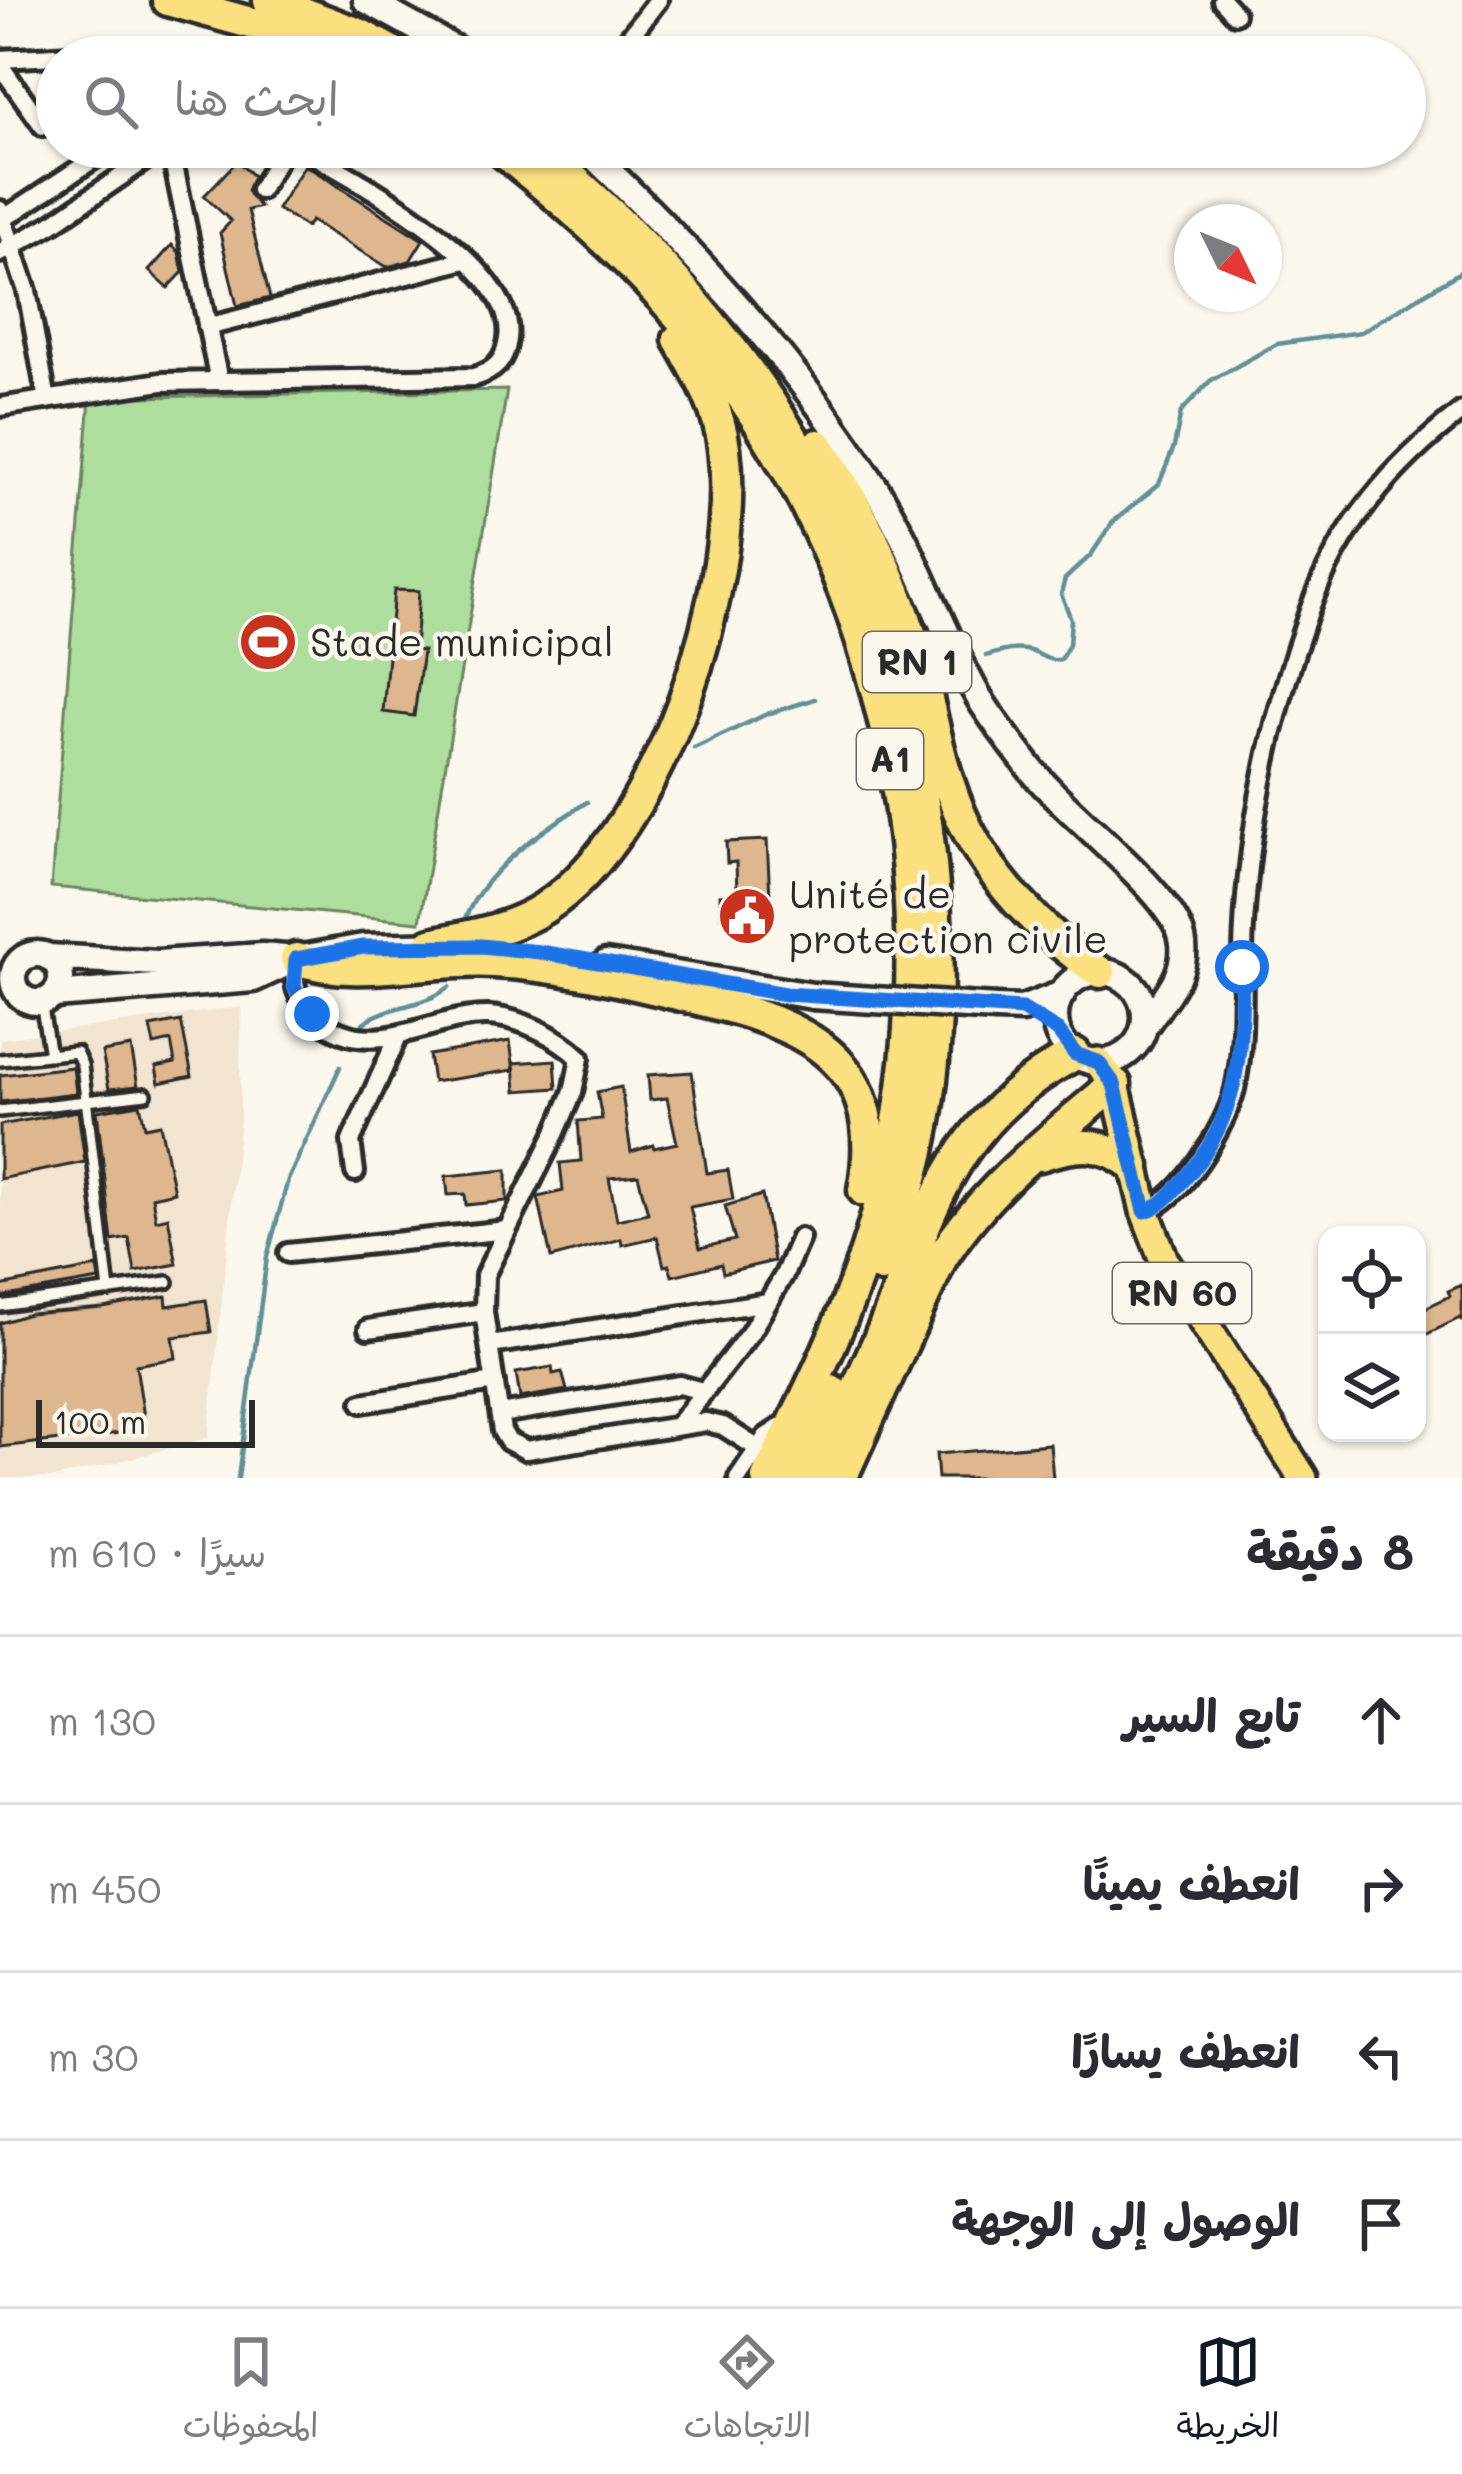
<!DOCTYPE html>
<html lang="ar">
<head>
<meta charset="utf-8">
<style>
  :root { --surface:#fff; --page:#f7f7f7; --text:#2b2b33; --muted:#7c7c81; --line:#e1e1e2; --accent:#111827 }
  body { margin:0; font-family:Mali,"Playpen Sans Arabic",sans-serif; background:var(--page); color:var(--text); direction:rtl }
  .controls { position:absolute; right:36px; bottom:36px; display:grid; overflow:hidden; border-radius:24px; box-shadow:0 3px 9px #0004 }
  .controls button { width:108px; height:108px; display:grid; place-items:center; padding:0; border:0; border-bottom:3px solid var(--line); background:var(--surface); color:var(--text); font:60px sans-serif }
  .compass { position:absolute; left:1174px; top:204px; width:108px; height:108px; border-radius:50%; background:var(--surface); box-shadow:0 3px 9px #0004; rotate:133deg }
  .scale { position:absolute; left:36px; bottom:30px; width:219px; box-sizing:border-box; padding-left:12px; border:6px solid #2b2b2b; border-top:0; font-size:33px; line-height:42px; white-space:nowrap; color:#2b2b2b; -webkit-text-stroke:9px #fbf7ec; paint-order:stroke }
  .stop { position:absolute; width:36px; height:36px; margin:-27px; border:9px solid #1a73e8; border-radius:50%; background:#fff }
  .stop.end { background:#1a73e8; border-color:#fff; box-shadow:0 3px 12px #0008 }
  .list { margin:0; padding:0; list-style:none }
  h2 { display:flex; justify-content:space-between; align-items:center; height:156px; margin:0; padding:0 48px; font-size:51px }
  h2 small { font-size:39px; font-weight:400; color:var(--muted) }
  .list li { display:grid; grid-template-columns:78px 1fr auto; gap:36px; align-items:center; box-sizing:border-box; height:168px; padding:0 48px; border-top:3px solid var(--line) }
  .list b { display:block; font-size:45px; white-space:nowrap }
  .list em { font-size:39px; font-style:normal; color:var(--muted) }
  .icon { flex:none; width:66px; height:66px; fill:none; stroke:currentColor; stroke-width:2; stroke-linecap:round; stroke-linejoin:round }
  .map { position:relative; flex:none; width:1462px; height:1478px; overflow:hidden; direction:ltr }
  .search { position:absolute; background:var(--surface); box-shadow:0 3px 9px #0004; left:36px; right:36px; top:36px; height:132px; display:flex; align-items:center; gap:30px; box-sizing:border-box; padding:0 42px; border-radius:66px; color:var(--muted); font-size:45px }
  .sheet { height:828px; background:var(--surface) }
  nav { display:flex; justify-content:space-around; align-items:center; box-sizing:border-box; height:168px; border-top:3px solid var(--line); background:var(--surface); font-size:33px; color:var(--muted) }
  nav a { display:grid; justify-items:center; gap:6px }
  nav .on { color:var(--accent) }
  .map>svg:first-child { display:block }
  .built { fill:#f2e4d0 }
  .green { fill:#aede9e; stroke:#6c8464; stroke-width:3 }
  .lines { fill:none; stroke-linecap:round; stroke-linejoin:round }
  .stream { stroke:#609097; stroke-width:4.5 }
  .building { fill:#deb78f; stroke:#2b2b2b; stroke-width:3; fill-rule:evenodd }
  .lane-casing { stroke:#2b2b2b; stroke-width:18 }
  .street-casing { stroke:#2b2b2b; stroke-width:26 }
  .secondary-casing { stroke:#2b2b2b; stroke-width:33 }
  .primary-casing { stroke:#2b2b2b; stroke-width:36 }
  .highway-casing { stroke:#2b2b2b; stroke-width:39 }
  .lane { stroke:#fbf7ec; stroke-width:9 }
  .street { stroke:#fbf7ec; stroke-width:16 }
  .secondary { stroke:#fbf7ec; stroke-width:24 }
  .primary { stroke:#fbe080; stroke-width:27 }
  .highway { stroke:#fbe080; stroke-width:30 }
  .secondary-bridge-casing { stroke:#2b2b2b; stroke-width:33; stroke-linecap:butt }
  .secondary-bridge { stroke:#fbf7ec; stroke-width:24 }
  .route { stroke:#1a73e8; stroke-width:15 }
  .labels { text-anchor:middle; stroke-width:9; stroke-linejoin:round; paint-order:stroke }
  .shield { fill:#fbf7ec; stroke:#696865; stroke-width:3 }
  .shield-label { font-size:36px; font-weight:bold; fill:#2b2b2b }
  .poi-label { font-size:39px; fill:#2b2b2b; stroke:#fbf7ec; text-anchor:start }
</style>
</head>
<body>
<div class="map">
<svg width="1462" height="1478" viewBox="0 0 1462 1478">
  <rect width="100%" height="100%" fill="#fbf7ec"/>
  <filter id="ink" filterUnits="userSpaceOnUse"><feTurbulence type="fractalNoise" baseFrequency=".00833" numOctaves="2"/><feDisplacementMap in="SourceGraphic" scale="24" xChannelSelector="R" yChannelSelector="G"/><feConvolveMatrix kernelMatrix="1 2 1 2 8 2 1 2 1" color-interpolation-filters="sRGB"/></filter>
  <g filter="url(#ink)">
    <path class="built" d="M241 1007 240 1119 208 1438 55 1478H0V1039Z"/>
    <path class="green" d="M507 390 420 922 51 887 90 398Z"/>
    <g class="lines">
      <path class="stream" d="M986 656C1000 652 1015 647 1030 651 1043 655 1046 661 1060 660L1069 645 1071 619 1061 594 1065 579 1091 555 1113 522 1159 484 1174 447 1181 412 1210 381 1277 344 1361 332 1462 271
        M694 748 767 714 815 699
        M462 927C480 871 540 832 587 802
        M363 1023C390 1004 423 1008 449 987
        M238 1478 267 1257 288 1180 340 1067"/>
    </g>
    <path class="building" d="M237 161 253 176 247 191 260 207 248 210 270 298 237 306 220 233 231 221 204 196Z
      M305 165 423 240 410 261 387 267 311 221 306 227 277 209Z
      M172 245 179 252 183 272 168 288 149 271Z
      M394 590 419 591 415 650 423 651 414 716 383 712Z
      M767 840 771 915 721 917 720 895 737 894 736 862 727 863 726 842Z
      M181 1021 192 1076 159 1083 156 1067 175 1063 171 1041 154 1045 150 1027Z
      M510 1041 514 1070 433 1082 429 1055Z
      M131 1047 138 1086 109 1089 102 1052Z
      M555 1060 557 1088 516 1091 514 1063Z
      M73 1067 76 1093 0 1102V1075Z
      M692 1072 707 1173 728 1170 733 1199 690 1207 700 1248 735 1240 725 1206 762 1195 774 1261 723 1273 721 1264 672 1276 669 1265 664 1266 657 1237 622 1245 621 1239 551 1258 538 1197 563 1191 560 1163 581 1161 578 1121 602 1119 597 1092 621 1087 631 1152 653 1145 654 1148 677 1143 667 1098 650 1100 648 1075ZM638 1175 648 1213 617 1220 609 1178Z
      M140 1104 145 1127 160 1124 174 1192 152 1197 156 1220 168 1217 177 1264 135 1272 129 1238 112 1241 97 1111Z
      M78 1111 85 1162 0 1179V1125Z
      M507 1170V1201L466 1205 465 1194 448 1195 446 1176Z
      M97 1267 99 1280 0 1297V1286Z
      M1462 1285V1322L1460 1318 1417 1339V1312L1450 1296 1448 1291Z
      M166 1296 167 1306 206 1300 211 1332 173 1337 176 1358 136 1365 146 1430 0 1447V1323L29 1314 103 1308Z
      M552 1367 553 1374 562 1372 567 1390 520 1398 516 1373Z
      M1050 1444 1053 1478H938L936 1454Z"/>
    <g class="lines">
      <defs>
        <path id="lane" d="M41 1002 50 1055
          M0 1060 76 1052 82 1065 109 1291
          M0 1111 146 1094
          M0 1306 168 1282"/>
        <path id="street" d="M1222 0 1235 14
          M614 57 658 0
          M0 59 91 54 111 57
          M0 65 43 126 57 112
          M170 147 219 381
          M260 190 285 147
          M0 210 27 291 47 400
          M0 221 112 147
          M0 253 52 224 164 147
          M207 327 465 260
          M0 407 161 382 474 377C495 371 505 361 508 339 519 265 353 178 299 147
          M296 959C292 985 296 999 316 1017 370 1065 429 1015 488 1016 519 1017 559 1037 580 1058L573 1092 555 1134 485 1275 484 1312 502 1431 508 1441 526 1450 706 1422 723 1426 757 1448
          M355 1172 351 1141 398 1036
          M1145 1211C1182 1200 1226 1126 1235 1089 1245 1045 1242 997 1243 952 1244 907 1249 860 1256 815 1267 747 1286 676 1309 611 1340 526 1392 465 1462 411
          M288 1253 507 1230
          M368 1329 484 1312
          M490 1345 768 1302
          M362 1403 495 1382
          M500 1414 680 1385 702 1391
          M679 1424 750 1333 784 1275 800 1238
          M738 1478 766 1437 789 1422"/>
        <path id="secondary" d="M366 0 469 57
          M584 147C694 252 797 363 878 492 916 554 939 625 974 689 988 715 1008 739 1026 763 1061 811 1171 890 1182 938 1190 973 1162 1000 1144 1027
          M13 978a24 24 0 1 1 48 0a24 24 0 1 1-48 0Z
          M48 957 158 963 262 956 296 959 363 947 446 945
          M606 963 813 996
          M1055 1017a45 45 0 1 1 90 0a45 45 0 1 1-90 0Z
          M55 995 253 979 296 959
          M996 1008 1022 1009 1062 994"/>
        <path id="primary" d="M1098 1062 1115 1084 1145 1211 1164 1260 1303 1478"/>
        <path id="highway" d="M168 0 265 27 342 57
          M269 0 359 34 401 57
          M497 147C579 211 660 287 723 370 899 605 956 937 876 1219 851 1309 808 1394 767 1478
          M536 147C658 248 760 368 833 509 924 683 963 964 918 1155 909 1194 894 1231 881 1267
          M818 445C857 504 889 565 910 633 928 691 935 752 958 809 985 875 1042 934 1100 972
          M431 944C470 936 510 930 544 908 661 832 741 583 724 448 719 407 699 374 679 339
          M296 959C358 980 428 958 494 962 555 965 615 979 673 993 788 1020 891 1047 864 1190
          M1040 1155C1077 1143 1103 1140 1134 1166
          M794 1478 831 1390
          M815 1478C840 1425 866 1372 888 1318 936 1200 953 1120 1075 1054
          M841 1478 941 1259C984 1189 1052 1137 1115 1084"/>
      </defs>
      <use href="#lane" class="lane-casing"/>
      <use href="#street" class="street-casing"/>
      <use href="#secondary" class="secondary-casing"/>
      <use href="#primary" class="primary-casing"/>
      <use href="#highway" class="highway-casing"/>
      <use href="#lane" class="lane"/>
      <use href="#street" class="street"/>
      <use href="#secondary" class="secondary"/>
      <use href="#primary" class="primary"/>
      <use href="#highway" class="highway"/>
      <defs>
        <path id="secondary-bridge" d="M813 996 996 1008"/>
      </defs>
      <use href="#secondary-bridge" class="secondary-bridge-casing"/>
      <use href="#secondary-bridge" class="secondary-bridge"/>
    </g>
  </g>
  <g class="lines" filter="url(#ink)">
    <path class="route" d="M312 1014 294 987 296 959 363 947 481 946 540 952 785 994 1022 1009 1058 1031 1075 1054 1098 1062 1114 1084 1145 1211C1162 1206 1170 1195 1182 1182 1242 1117 1241 1049 1242 967"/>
  </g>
  <defs>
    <symbol id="stadium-disc" viewBox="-11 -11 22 22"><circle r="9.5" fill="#c8321e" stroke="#fbf7ec"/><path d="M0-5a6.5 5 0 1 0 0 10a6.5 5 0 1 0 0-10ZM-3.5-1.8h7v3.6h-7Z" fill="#fff"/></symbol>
    <symbol id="civic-disc" viewBox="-11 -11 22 22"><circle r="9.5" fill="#c8321e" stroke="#fbf7ec"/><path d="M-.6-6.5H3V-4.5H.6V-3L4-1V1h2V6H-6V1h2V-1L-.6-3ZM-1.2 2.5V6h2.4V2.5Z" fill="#fff"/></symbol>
  </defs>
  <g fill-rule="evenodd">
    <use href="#stadium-disc" x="235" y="609" width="66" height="66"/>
    <use href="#civic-disc" x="714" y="883" width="66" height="66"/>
  </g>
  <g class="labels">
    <g class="shield">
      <rect x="863" y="632" width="108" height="60" rx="9"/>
      <rect x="857" y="729" width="66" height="60" rx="9"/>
      <rect x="1113" y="1263" width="138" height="60" rx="9"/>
    </g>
    <g class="shield-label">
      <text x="917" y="675">RN 1</text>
      <text x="890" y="772">A1</text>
      <text x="1182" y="1306">RN 60</text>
    </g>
    <g class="poi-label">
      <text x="310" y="656">Stade municipal</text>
      <text x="789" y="908">Unité de<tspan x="789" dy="45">protection civile</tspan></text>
    </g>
  </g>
</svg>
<div class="controls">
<button><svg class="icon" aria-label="locate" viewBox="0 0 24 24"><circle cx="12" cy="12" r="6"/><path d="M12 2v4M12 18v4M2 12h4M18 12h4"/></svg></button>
<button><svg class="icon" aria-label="layers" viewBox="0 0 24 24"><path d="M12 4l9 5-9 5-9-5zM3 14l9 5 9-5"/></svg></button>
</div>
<svg class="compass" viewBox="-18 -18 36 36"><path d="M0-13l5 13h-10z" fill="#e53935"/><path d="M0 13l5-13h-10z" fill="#7c7c81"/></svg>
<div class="scale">100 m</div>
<div class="stop" style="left:1242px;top:967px"></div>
<div class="stop end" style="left:312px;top:1014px"></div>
<div class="search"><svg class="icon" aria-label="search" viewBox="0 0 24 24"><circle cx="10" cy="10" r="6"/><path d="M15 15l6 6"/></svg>ابحث هنا</div>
</div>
<section class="sheet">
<h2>8 دقيقة<small>سيرًا · 610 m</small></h2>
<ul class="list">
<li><svg class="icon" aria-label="ahead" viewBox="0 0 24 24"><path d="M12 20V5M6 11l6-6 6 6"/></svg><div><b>تابع السير</b></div><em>130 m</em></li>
<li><svg class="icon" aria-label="right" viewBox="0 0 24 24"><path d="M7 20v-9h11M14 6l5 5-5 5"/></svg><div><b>انعطف يمينًا</b></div><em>450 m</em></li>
<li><svg class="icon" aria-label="left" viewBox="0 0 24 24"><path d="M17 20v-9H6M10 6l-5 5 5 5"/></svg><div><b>انعطف يسارًا</b></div><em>30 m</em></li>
<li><svg class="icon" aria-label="arrive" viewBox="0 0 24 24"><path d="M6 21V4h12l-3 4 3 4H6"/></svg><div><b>الوصول إلى الوجهة</b></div></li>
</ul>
</section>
<nav>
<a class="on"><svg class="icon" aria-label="map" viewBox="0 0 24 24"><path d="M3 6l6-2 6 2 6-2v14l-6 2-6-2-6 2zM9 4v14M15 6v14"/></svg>الخريطة</a>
<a><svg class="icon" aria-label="directions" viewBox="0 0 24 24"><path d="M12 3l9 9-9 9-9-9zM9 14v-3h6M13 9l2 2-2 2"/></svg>الاتجاهات</a>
<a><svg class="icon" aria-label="saved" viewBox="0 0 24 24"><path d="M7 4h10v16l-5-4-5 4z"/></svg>المحفوظات</a>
</nav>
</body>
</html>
